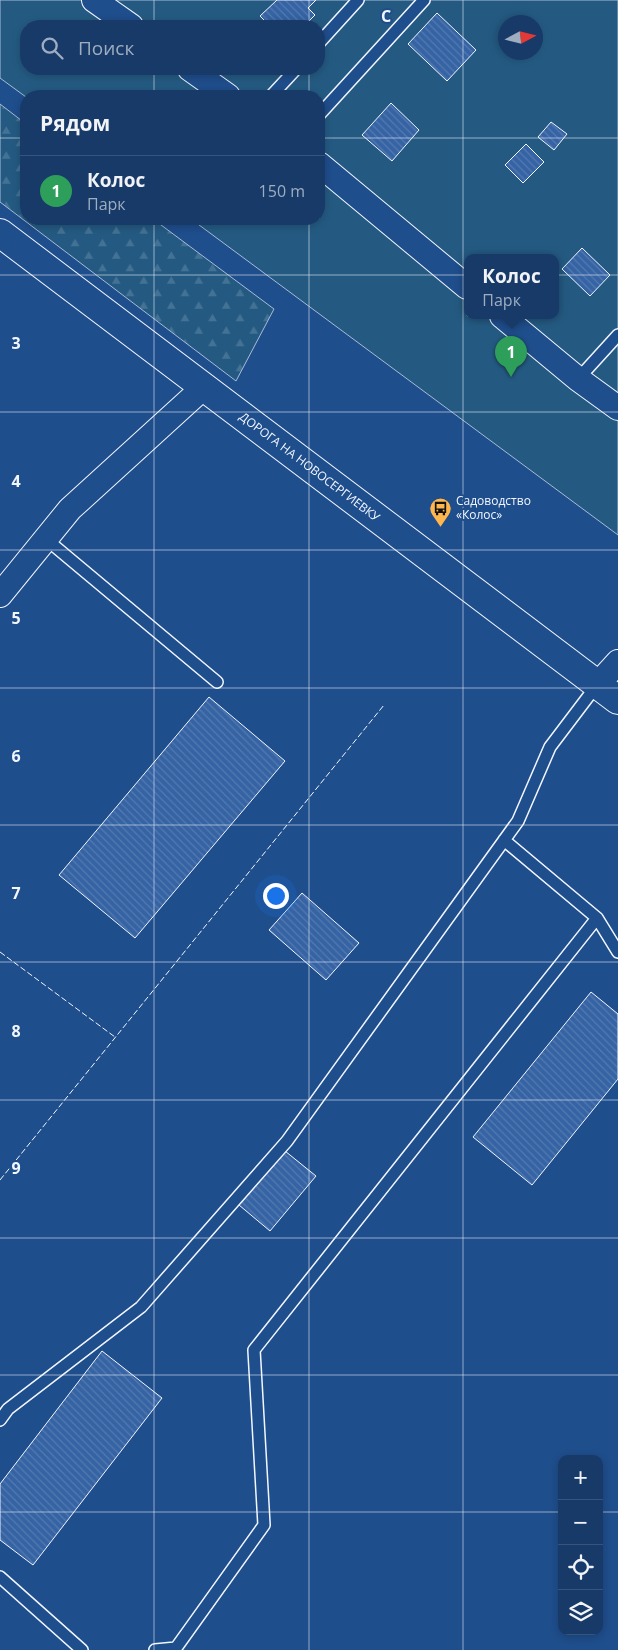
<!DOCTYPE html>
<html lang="ru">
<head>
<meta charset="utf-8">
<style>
  :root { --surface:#173a69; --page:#244571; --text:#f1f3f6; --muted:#9eadc0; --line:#36547d; --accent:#8bbbb9 }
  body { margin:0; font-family:"Open Sans",sans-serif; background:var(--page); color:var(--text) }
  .controls { position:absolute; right:15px; bottom:15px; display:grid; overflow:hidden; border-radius:10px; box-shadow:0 2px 8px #0003 }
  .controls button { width:45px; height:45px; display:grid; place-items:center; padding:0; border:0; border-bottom:1px solid var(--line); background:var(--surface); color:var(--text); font:25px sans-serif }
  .compass { position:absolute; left:498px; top:15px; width:45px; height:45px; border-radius:50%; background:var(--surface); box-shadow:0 2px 8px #0003; rotate:83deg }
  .you { position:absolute; left:275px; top:895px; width:18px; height:18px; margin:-12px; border:4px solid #fff; border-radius:50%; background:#1a73e8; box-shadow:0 0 0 8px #1a73e833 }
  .badge { display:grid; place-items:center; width:32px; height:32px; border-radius:50%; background:var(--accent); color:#fff; font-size:16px; font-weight:700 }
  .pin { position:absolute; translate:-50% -41px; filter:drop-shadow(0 1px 2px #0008) }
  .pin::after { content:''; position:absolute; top:26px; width:18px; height:15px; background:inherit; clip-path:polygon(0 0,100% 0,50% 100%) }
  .popup { position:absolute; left:464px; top:254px; width:95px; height:65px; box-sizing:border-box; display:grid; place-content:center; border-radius:10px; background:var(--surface); filter:drop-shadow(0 1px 4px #0005); font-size:16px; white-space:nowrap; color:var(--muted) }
  .popup b { font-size:19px; color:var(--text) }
  .popup::after { content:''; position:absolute; left:50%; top:100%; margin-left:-10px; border:10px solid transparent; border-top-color:var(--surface) }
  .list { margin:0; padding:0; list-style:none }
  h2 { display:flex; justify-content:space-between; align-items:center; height:65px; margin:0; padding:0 20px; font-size:21px }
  h2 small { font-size:16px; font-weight:400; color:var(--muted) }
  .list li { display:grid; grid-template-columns:32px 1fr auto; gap:15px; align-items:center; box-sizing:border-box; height:70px; padding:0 20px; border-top:1px solid var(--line) }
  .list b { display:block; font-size:19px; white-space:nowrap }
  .list p { margin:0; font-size:16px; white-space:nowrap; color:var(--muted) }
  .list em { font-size:16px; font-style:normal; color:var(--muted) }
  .icon { flex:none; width:28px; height:28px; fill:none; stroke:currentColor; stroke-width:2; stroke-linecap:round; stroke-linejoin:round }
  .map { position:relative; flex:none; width:618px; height:1650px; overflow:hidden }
  .search { position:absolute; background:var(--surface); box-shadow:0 2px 8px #0003; left:20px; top:20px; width:305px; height:55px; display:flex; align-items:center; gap:12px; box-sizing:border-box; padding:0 18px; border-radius:20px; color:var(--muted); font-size:19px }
  .panel { position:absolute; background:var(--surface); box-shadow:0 2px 8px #0003; left:20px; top:90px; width:305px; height:135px; border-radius:20px }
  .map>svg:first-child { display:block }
  .forest { fill:url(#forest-firs); stroke:#a8bbd7 }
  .garden { fill:#245a82; stroke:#a8bbd7; fill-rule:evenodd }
  .building { fill:url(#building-back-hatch); stroke:#f2f6ff }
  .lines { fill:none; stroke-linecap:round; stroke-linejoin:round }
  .service-casing { stroke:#f2f6ff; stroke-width:14 }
  .minor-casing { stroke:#f2f6ff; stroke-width:26 }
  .tertiary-casing { stroke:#f2f6ff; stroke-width:30 }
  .service { stroke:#1f4e8c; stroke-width:11 }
  .minor { stroke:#1f4e8c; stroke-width:24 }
  .tertiary { stroke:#1f4e8c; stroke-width:28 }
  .fence { stroke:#f2f6ff; stroke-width:1; stroke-dasharray:6 2.5; stroke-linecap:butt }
  .grid { fill:none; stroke:#f2f6ff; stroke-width:1; stroke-opacity:0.55 }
  .labels { text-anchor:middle; stroke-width:4; stroke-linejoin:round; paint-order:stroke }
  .street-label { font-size:12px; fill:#f2f6ff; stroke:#1f4e8c }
  .poi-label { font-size:12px; fill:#f2f6ff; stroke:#1f4e8c; text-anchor:start }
  .grid-label { font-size:16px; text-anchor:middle; font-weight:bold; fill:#f2f6ff; stroke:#1f4e8c; stroke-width:4; stroke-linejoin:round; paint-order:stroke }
</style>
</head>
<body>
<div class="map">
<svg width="618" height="1650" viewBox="0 0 618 1650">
  <defs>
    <pattern id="forest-firs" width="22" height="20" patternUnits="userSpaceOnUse" patternTransform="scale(1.25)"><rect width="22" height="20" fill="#245a82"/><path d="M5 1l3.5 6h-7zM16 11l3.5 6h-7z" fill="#447295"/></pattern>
    <pattern id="building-back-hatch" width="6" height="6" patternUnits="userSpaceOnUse" patternTransform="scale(1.25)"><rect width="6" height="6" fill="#3563a3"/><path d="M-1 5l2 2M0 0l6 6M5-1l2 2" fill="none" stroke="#537ab1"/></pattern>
  </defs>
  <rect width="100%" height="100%" fill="#1f4e8c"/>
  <path class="forest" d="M0 104 26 124V219H153L274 309 236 381 0 202Z"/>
  <path class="garden" d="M0 0H618V535L191 219H319V96L26 97 0 78ZM506 22H536V52H506ZM26 26H319V69H26ZM467 258H555V316H467Z"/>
  <path class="building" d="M277 0H316L308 8 315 15 304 26H270L260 16Z
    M437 13 476 50 447 81 408 44Z
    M391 103 419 130 392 161 362 135Z
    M551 122 567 134 554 150 538 137Z
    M526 144 544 162 523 183 505 165Z
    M582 248 610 275 590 296 562 269Z
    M209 697 285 761 135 938 59 875Z
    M302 893 359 943 326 980 269 930Z
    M591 992 618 1014V1079L532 1185 473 1137Z
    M285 1151 316 1176 270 1231 239 1205Z
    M102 1351 162 1398 33 1565 0 1540V1484Z"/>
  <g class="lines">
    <defs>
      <path id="service" d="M319 43 358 0
        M271 96 296 69
        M319 115 424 0
        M578 379 618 335
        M46 539 217 682
        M504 840 597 918 618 952
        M0 1420 8 1409 141 1307 287 1141 518 821 550 747 597 685
        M0 1577 82 1650
        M155 1650 176 1648 264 1525 254 1350 597 918"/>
      <path id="minor" d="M94 0 131 26
        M190 69 228 96
        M319 164 467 287
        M502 316 578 379 618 408
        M0 595 70 509 204 387
        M597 685 618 662"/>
      <g id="tertiary">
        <path id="s1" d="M0 233 618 700"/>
      </g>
    </defs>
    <use href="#service" class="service-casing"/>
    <use href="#minor" class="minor-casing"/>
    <use href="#tertiary" class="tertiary-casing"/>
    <use href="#service" class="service"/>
    <use href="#minor" class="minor"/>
    <use href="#tertiary" class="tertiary"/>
    <path class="fence" d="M0 952 115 1037
      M0 1180 384 705"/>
  </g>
  <path class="grid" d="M154 0V26M309 0V26M463 0V1650M154 69V96M309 69V96M0 138H26M319 138H618M154 219V1650M309 219V1650M0 275H618M0 412H618M0 550H618M0 688H618M0 825H618M0 962H618M0 1100H618M0 1238H618M0 1375H618M0 1512H562M599 1512H618"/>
  <defs>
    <symbol id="bus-pin" viewBox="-11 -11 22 30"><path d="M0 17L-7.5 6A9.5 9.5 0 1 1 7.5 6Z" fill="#ffb74d" stroke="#1f4e8c"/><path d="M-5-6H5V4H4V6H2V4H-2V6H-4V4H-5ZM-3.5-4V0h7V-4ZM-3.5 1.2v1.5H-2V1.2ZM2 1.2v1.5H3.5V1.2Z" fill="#111"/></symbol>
  </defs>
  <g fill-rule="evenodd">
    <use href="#bus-pin" x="428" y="496" width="25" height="34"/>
  </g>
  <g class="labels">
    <g class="street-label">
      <text dy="4" stroke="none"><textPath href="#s1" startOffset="388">ДОРОГА НА НОВОСЕРГИЕВКУ</textPath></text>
    </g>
    <g class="poi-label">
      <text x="456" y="505">Садоводство<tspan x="456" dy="14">«Колос»</tspan></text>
    </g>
  </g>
  <g class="grid-label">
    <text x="386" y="22">C</text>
    <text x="16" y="349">3</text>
    <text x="16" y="487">4</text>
    <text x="16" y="624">5</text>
    <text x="16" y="762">6</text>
    <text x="16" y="899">7</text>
    <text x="16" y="1037">8</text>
    <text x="16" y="1174">9</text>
  </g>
</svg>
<div class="controls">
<button>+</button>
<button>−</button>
<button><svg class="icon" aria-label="locate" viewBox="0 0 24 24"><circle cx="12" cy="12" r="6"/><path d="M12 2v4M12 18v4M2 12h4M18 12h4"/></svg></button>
<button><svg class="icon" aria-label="layers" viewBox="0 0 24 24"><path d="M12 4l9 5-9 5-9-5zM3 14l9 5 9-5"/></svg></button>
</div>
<svg class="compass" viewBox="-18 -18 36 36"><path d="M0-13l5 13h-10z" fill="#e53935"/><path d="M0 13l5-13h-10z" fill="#9eadc0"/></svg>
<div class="you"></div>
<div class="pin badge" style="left:511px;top:377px;background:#2e9e5b">1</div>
<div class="popup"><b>Колос</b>Парк</div>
<div class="search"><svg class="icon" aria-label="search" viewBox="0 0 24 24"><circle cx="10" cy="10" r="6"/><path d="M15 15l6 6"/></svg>Поиск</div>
<section class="panel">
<h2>Рядом<small></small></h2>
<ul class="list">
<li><span class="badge" style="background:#2e9e5b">1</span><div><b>Колос</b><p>Парк</p></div><em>150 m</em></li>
</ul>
</section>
</div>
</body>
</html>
